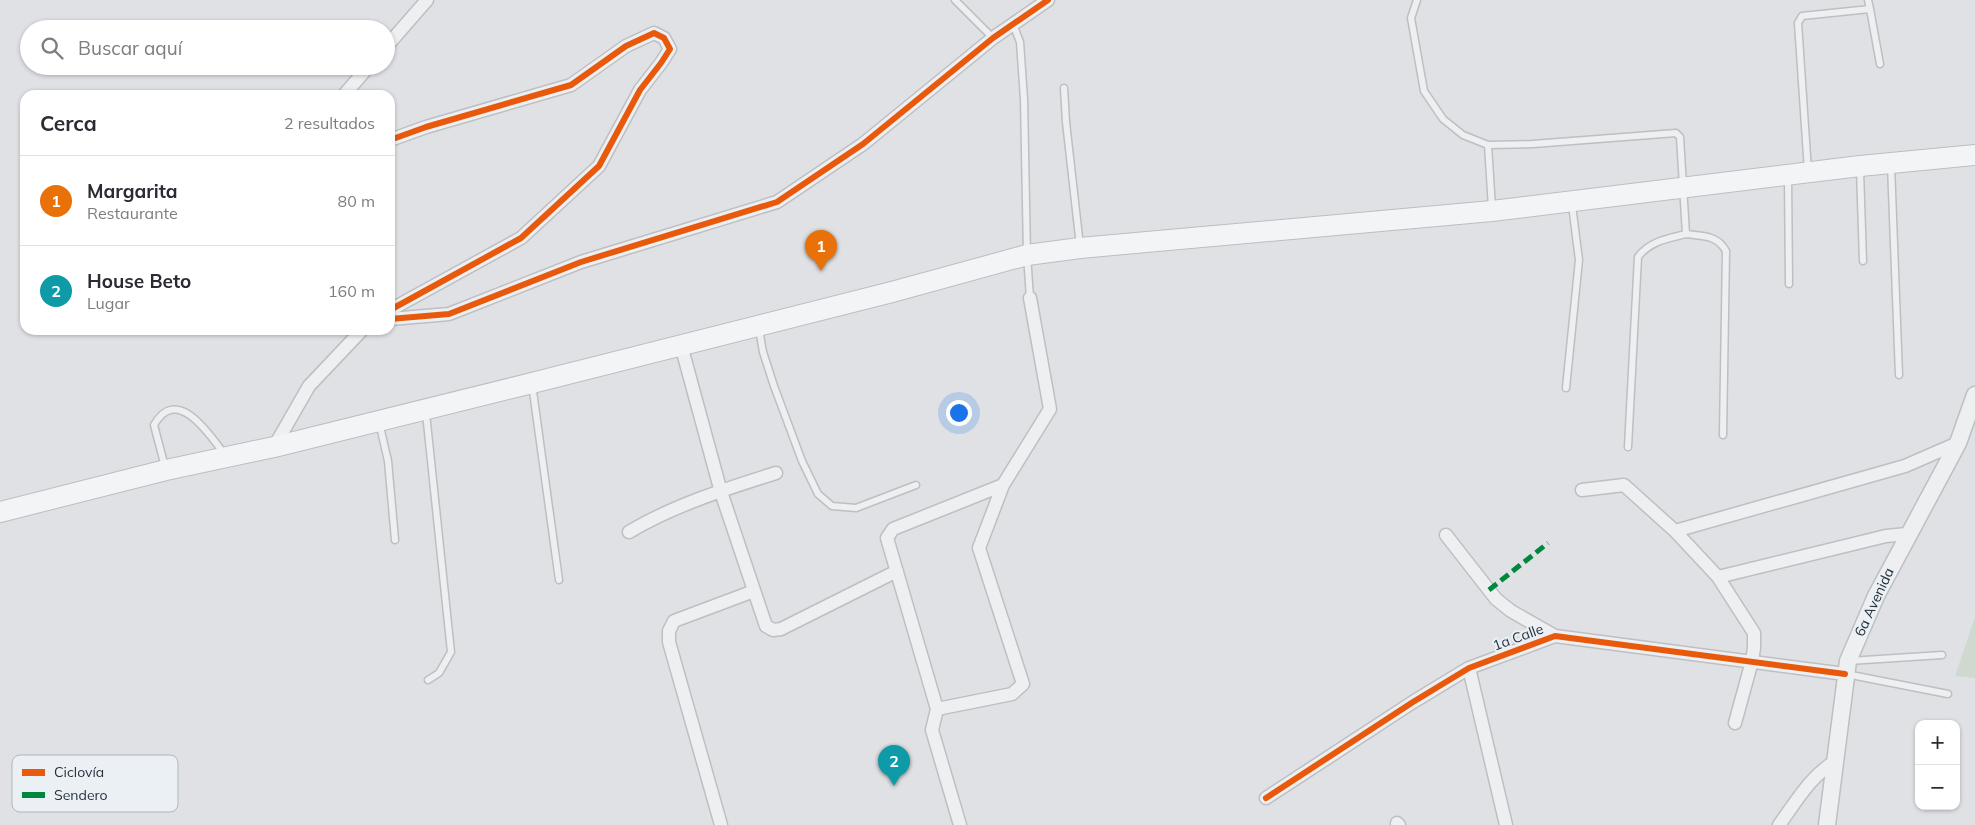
<!DOCTYPE html>
<html lang="es">
<head>
<meta charset="utf-8">
<style>
  :root { --surface:#fff; --page:#f7f7f7; --text:#2b2b33; --muted:#7c7c81; --line:#e1e1e2; --accent:#0b8043 }
  body { margin:0; font-family:Mulish,sans-serif; background:var(--page); color:var(--text) }
  .controls { position:absolute; right:15px; bottom:15px; display:grid; overflow:hidden; border-radius:10px; box-shadow:0 1px 4px #0004 }
  .controls button { width:45px; height:45px; display:grid; place-items:center; padding:0; border:0; border-bottom:1px solid var(--line); background:var(--surface); color:var(--text); font:25px sans-serif }
  .you { position:absolute; left:958px; top:412px; width:18px; height:18px; margin:-12px; border:4px solid #fff; border-radius:50%; background:#1a73e8; box-shadow:0 0 0 8px #1a73e833 }
  .badge { display:grid; place-items:center; width:32px; height:32px; border-radius:50%; background:var(--accent); color:#fff; font-size:16px; font-weight:700 }
  .pin { position:absolute; translate:-50% -41px; filter:drop-shadow(0 1px 2px #0008) }
  .pin::after { content:''; position:absolute; top:26px; width:18px; height:15px; background:inherit; clip-path:polygon(0 0,100% 0,50% 100%) }
  .list { margin:0; padding:0; list-style:none }
  h2 { display:flex; justify-content:space-between; align-items:center; height:65px; margin:0; padding:0 20px; font-size:21px }
  h2 small { font-size:16px; font-weight:400; color:var(--muted) }
  .list li { display:grid; grid-template-columns:32px 1fr auto; gap:15px; align-items:center; box-sizing:border-box; height:90px; padding:0 20px; border-top:1px solid var(--line) }
  .list b { display:block; font-size:19px; white-space:nowrap }
  .list p { margin:0; font-size:16px; white-space:nowrap; color:var(--muted) }
  .list em { font-size:16px; font-style:normal; color:var(--muted) }
  .icon { flex:none; width:28px; height:28px; fill:none; stroke:currentColor; stroke-width:2; stroke-linecap:round; stroke-linejoin:round }
  .map { position:relative; flex:none; width:1975px; height:825px; overflow:hidden }
  .search { position:absolute; background:var(--surface); box-shadow:0 1px 4px #0004; left:20px; top:20px; width:375px; height:55px; display:flex; align-items:center; gap:12px; box-sizing:border-box; padding:0 18px; border-radius:28px; color:var(--muted); font-size:19px }
  .panel { position:absolute; background:var(--surface); box-shadow:0 1px 4px #0004; left:20px; top:90px; width:375px; height:245px; border-radius:15px }
  .map>svg:first-child { display:block }
  .green { fill:#d0d9cf }
  .lines { fill:none; stroke-linecap:round; stroke-linejoin:round }
  .service-casing { stroke:#bdbfc2; stroke-width:9 }
  .minor-casing { stroke:#bdbfc2; stroke-width:15 }
  .tertiary-casing { stroke:#bdbfc2; stroke-width:19 }
  .primary-casing { stroke:#bbbec2; stroke-width:22 }
  .service { stroke:#eeeff1; stroke-width:6 }
  .minor { stroke:#eeeff1; stroke-width:12 }
  .tertiary { stroke:#eeeff1; stroke-width:16 }
  .primary { stroke:#f3f4f5; stroke-width:20 }
  .quiet { stroke:#00873e; stroke-width:5; stroke-dasharray:10 5; stroke-linecap:butt }
  .cycleway-casing { stroke:#ebf0f5; stroke-width:9 }
  .cycleway { stroke:#e8590c; stroke-width:6 }
  .labels { text-anchor:middle; stroke-width:4; stroke-linejoin:round; paint-order:stroke }
  .street-label { font-size:14px; fill:#25313e; stroke:#ebf0f5 }
  .key { fill:#ebf0f5; stroke:#b0b7be; stroke-width:1 }
  .key-label { font-size:14px; fill:#25313e }
</style>
</head>
<body>
<div class="map">
<svg width="1975" height="825" viewBox="0 0 1975 825">
  <rect width="100%" height="100%" fill="#dfe1e4"/>
  <path class="green" d="M1975 617V678L1955 676Z"/>
  <g class="lines">
    <defs>
      <path id="service" d="M955 0 993 38
        M1417 0 1411 18 1424 91 1443 119 1463 135 1488 145 1533 144 1676 133 1680 137 1686 234C1667 239 1650 241 1638 257L1628 447
        M1870 9 1880 64
        M1013 24 1020 42 1024 99 1027 255 1030 298
        M1064 88 1066 122 1080 246
        M1488 145 1492 208
        M1891 165 1899 375
        M1860 170 1863 261
        M1808 171 1798 23 1802 16 1870 9 1868 0
        M1788 177 1789 284
        M1686 234C1703 236 1717 235 1726 251L1723 435
        M759 329 763 352 774 386 802 461 818 494 832 506 856 508 916 485
        M532 384 559 580
        M1566 388 1579 260 1572 205
        M426 413 451 652 439 673 428 680
        M379 422 388 461 395 540
        M165 467 154 425C177 384 210 435 225 455
        M1849 661 1942 655
        M1846 674 1948 694"/>
      <path id="minor" d="M386 47 427 0
        M344 95 369 66
        M390 140 426 127 571 85 626 46 654 33 664 38 670 49 661 63 640 90 599 166 521 238 390 310
        M390 319 449 314 581 262 777 202 863 144 993 38 1048 0
        M681 345 721 492 766 626 773 630 781 629 897 571
        M274 447 309 386 362 330
        M1582 490 1624 485 1675 531 1718 577 1754 633V648L1752 661 1735 723
        M1675 531 1905 466 1958 443
        M629 532C672 506 728 488 776 473
        M1446 535 1496 599 1511 611 1555 636
        M1718 577 1886 536 1907 534
        M1469 668 1506 825
        M937 709 1012 694 1023 684 979 548 1003 485 1050 409 1030 298
        M1266 798 1413 702 1469 668 1555 636 1845 674
        M1397 823 1399 825
        M721 825 669 642V631L674 621 754 591
        M960 825 932 730 937 709 887 538 893 529 1003 485
        M1779 825C1796 802 1811 775 1836 761"/>
      <path id="tertiary" d="M1827 825 1848 661 1876 596 1958 443 1975 395"/>
      <path id="primary" d="M0 512 166 470 274 447 532 383 892 292 1027 255 1080 248 1492 211 1860 166 1975 155"/>
    </defs>
    <use href="#service" class="service-casing"/>
    <use href="#minor" class="minor-casing"/>
    <use href="#tertiary" class="tertiary-casing"/>
    <use href="#primary" class="primary-casing"/>
    <use href="#service" class="service"/>
    <use href="#minor" class="minor"/>
    <use href="#tertiary" class="tertiary"/>
    <use href="#primary" class="primary"/>
    <path class="quiet" d="M1489 590 1548 543"/>
    <defs>
      <path id="cycleway" d="M390 140 426 127 571 85 626 46 654 33 664 38 670 49 661 63 640 90 599 166 521 238 390 310
        M390 319 449 314 581 262 777 202 863 144 993 38 1048 0
        M1266 798 1413 702 1469 668 1555 636 1845 674"/>
    </defs>
    <use href="#cycleway" class="cycleway-casing"/>
    <use href="#cycleway" class="cycleway"/>
  </g>
  <g class="labels">
    <g class="street-label">
      <text transform="translate(1874 602) rotate(-65)" y="5">6a Avenida</text>
      <text transform="translate(1518 637) rotate(-20)" y="5">1a Calle</text>
    </g>
  </g>
  <rect x="12" y="755" width="166" height="57" rx="8" class="key"/>
  <rect x="22" y="769" width="23" height="7" fill="#e8590c"/>
  <rect x="22" y="792" width="23" height="6" fill="#00873e"/>
  <g class="key-label">
    <text x="54" y="777">Ciclovía</text>
    <text x="54" y="800">Sendero</text>
  </g>
</svg>
<div class="controls">
<button>+</button>
<button>−</button>
</div>
<div class="you"></div>
<div class="pin badge" style="left:821px;top:271px;background:#e8710a">1</div>
<div class="pin badge" style="left:894px;top:786px;background:#0f9aa8">2</div>
<div class="search"><svg class="icon" aria-label="search" viewBox="0 0 24 24"><circle cx="10" cy="10" r="6"/><path d="M15 15l6 6"/></svg>Buscar aquí</div>
<section class="panel">
<h2>Cerca<small>2 resultados</small></h2>
<ul class="list">
<li><span class="badge" style="background:#e8710a">1</span><div><b>Margarita</b><p>Restaurante</p></div><em>80 m</em></li>
<li><span class="badge" style="background:#0f9aa8">2</span><div><b>House Beto</b><p>Lugar</p></div><em>160 m</em></li>
</ul>
</section>
</div>
</body>
</html>
